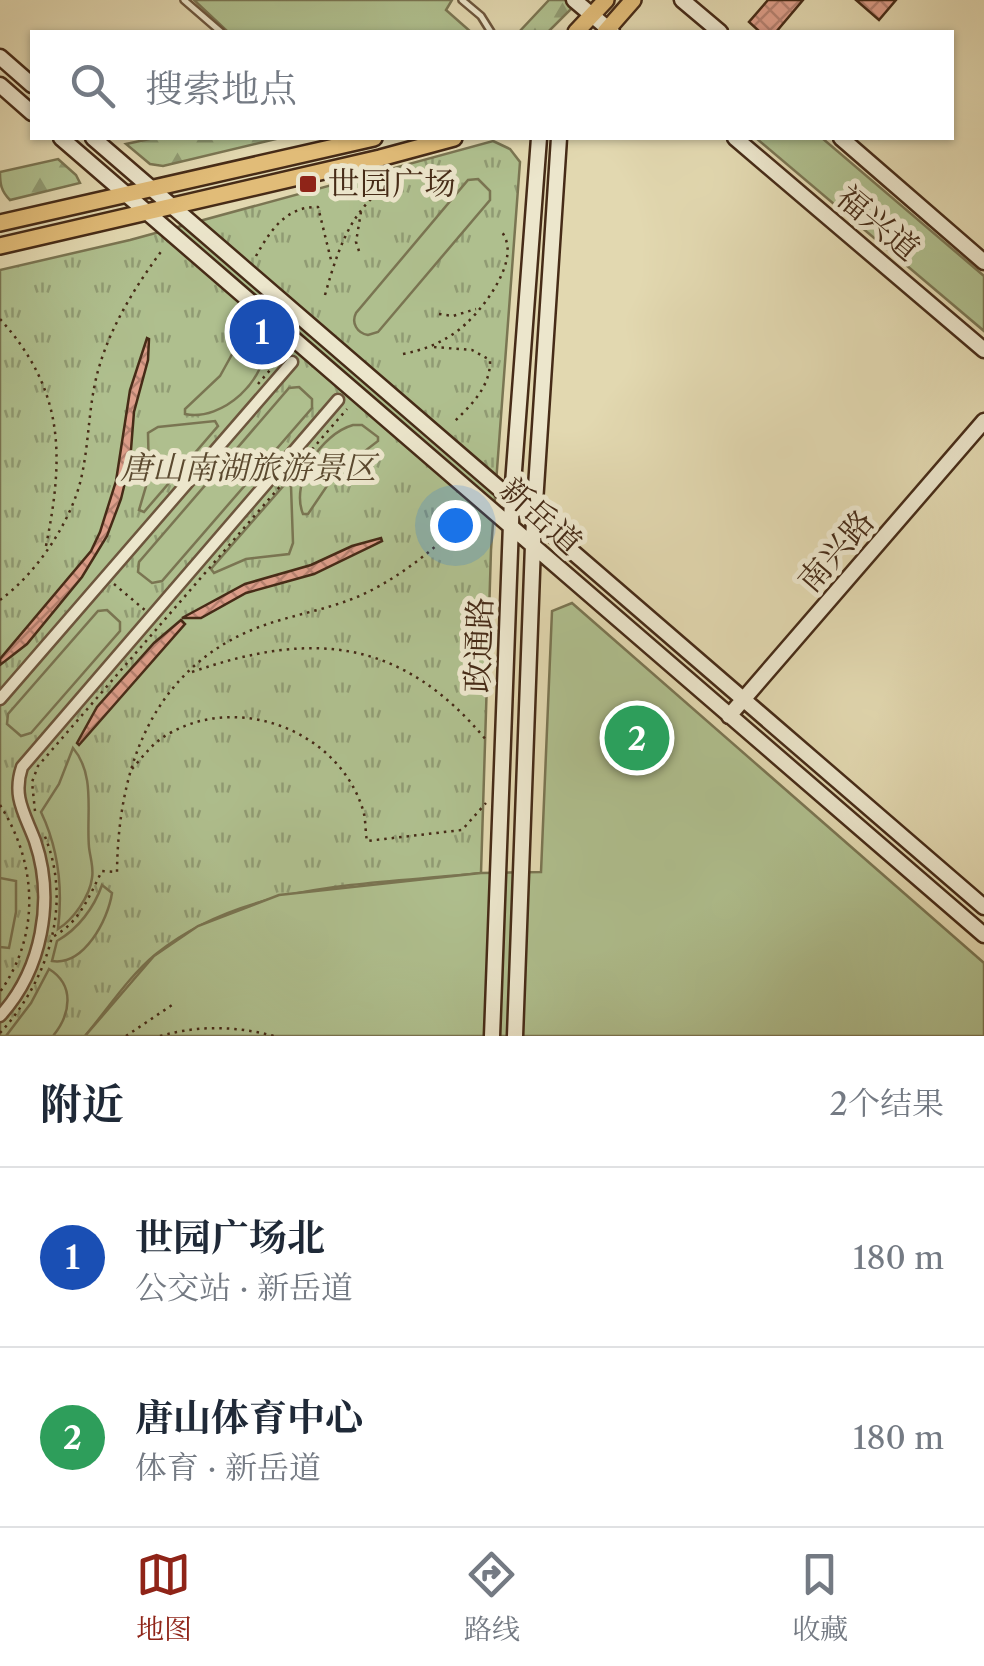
<!DOCTYPE html>
<html lang="zh">
<head>
<meta charset="utf-8">
<style>
  :root { --surface:#fff; --page:#f2f2f3; --text:#1f2937; --muted:#747a83; --line:#e0e1e3; --accent:#8f2418 }
  body { margin:0; font-family:"Libre Caslon Text","Noto Serif SC",serif; background:var(--page); color:var(--text) }
  .you { position:absolute; left:455px; top:525px; width:35px; height:35px; margin:-25px; border:8px solid #fff; border-radius:50%; background:#1a73e8; box-shadow:0 0 0 15px #1a73e833 }
  .badge { display:grid; place-items:center; width:65px; height:65px; border-radius:50%; background:var(--accent); color:#fff; font-size:32px; font-weight:700 }
  .pin { position:absolute; translate:-50% -50%; border:5px solid #fff; box-shadow:0 2px 10px #0006 }
  .list { margin:0; padding:0; list-style:none }
  h2 { display:flex; justify-content:space-between; align-items:center; height:130px; margin:0; padding:0 40px; font-size:42px }
  h2 small { font-size:32px; font-weight:400; color:var(--muted) }
  .list li { display:grid; grid-template-columns:65px 1fr auto; gap:30px; align-items:center; box-sizing:border-box; height:180px; padding:0 40px; border-top:2px solid var(--line) }
  .list b { display:block; font-size:38px; white-space:nowrap }
  .list p { margin:0; font-size:32px; white-space:nowrap; color:var(--muted) }
  .list em { font-size:32px; font-style:normal; color:var(--muted) }
  .icon { flex:none; width:55px; height:55px; fill:none; stroke:currentColor; stroke-width:2; stroke-linecap:round; stroke-linejoin:round }
  .map { position:relative; flex:none; width:984px; height:1036px; overflow:hidden }
  .search { position:absolute; background:var(--surface); box-shadow:0 2px 8px #0004; left:30px; right:30px; top:30px; height:110px; display:flex; align-items:center; gap:25px; box-sizing:border-box; padding:0 35px; border-radius:0px; color:var(--muted); font-size:38px }
  .sheet { height:490px; background:var(--surface) }
  nav { display:flex; justify-content:space-around; align-items:center; box-sizing:border-box; height:140px; border-top:2px solid var(--line); background:var(--surface); font-size:28px; color:var(--muted) }
  nav a { display:grid; justify-items:center; gap:5px }
  nav .on { color:var(--accent) }
  .map>svg:first-child { display:block }
  .forest { fill:url(#forest-firs); stroke:#7a7552; stroke-width:2.5 }
  .park { fill:url(#park-tufts); stroke:#7a7552; stroke-width:2.5 }
  .garden { fill:#afbf8e; stroke:#7a7552; stroke-width:2.5 }
  .building { fill:url(#building-cross-hatch); stroke:#462b17; stroke-width:2.5 }
  .lines { fill:none; stroke-linecap:round; stroke-linejoin:round }
  .lane-casing { stroke:#6d563d; stroke-width:10 }
  .street-casing { stroke:#6d563d; stroke-width:15 }
  .secondary-casing { stroke:#462b17; stroke-width:19 }
  .primary-casing { stroke:#462b17; stroke-width:20 }
  .path { stroke:#462b17; stroke-width:2.5; stroke-dasharray:2.5 5; stroke-linecap:butt }
  .lane { stroke:#ece6cc; stroke-width:5 }
  .street { stroke:#ece6cc; stroke-width:10 }
  .secondary { stroke:#ece6cc; stroke-width:14 }
  .primary { stroke:#e1bc78; stroke-width:15 }
  .poi-dot { fill:#8f2418; stroke:#ece6cc; stroke-width:4 }
  .labels { text-anchor:middle; stroke-width:10; stroke-linejoin:round; paint-order:stroke }
  .poi-label { font-size:32px; fill:#462b17; stroke:#ece6cc; text-anchor:start }
  .street-label { font-size:32px; fill:#462b17; stroke:#ece6cc }
  .park-label { font-size:32px; font-style:italic; fill:#5b492f; stroke:#ece6cc }
</style>
</head>
<body>
<div class="map">
<svg width="984" height="1036" viewBox="0 0 984 1036">
  <defs>
    <pattern id="forest-firs" width="22" height="20" patternUnits="userSpaceOnUse" patternTransform="scale(2.5)"><rect width="22" height="20" fill="#afbf8e"/><path d="M5 1l3.5 6h-7zM16 11l3.5 6h-7z" fill="#909b73"/></pattern>
    <pattern id="park-tufts" width="24" height="20" patternUnits="userSpaceOnUse" patternTransform="scale(2.5)"><rect width="24" height="20" fill="#afbf8e"/><path d="M3 7l-1-3M5 7V3M7 7l1-3M15 17l-1-3M17 17v-4M19 17l1-3" fill="none" stroke="#909b73"/></pattern>
    <pattern id="building-cross-hatch" width="8" height="8" patternUnits="userSpaceOnUse" patternTransform="scale(2.5)"><rect width="8" height="8" fill="#de9e8a"/><path d="M0 0l8 8M0 8l8-8" fill="none" stroke="#b68170"/></pattern>
  </defs>
  <rect width="100%" height="100%" fill="#e2d8b0"/>
  <filter id="stains"><feTurbulence type="fractalNoise" baseFrequency=".002" numOctaves="4"/><feColorMatrix values="0 0 0 0 .2 0 0 0 0 .09 0 0 0 0 .02 0 0 0 .5 -.17"/></filter>
  <radialGradient id="worn" r=".72"><stop offset=".6" stop-color="#630" stop-opacity="0"/><stop offset="1" stop-color="#630" stop-opacity=".3"/></radialGradient>
  <path class="forest" d="M549 0H580L548 32H519Z
    M154 138H280L163 166 150 164 126 144Z
    M58 159 76 175 80 183 10 200C1 191 0 184 0 172Z"/>
  <path class="park" d="M493 141 510 149 520 162 491 550 481 873C371 885 246 881 156 954 129 976 107 1010 85 1036H0V270L130 240Z"/>
  <path class="garden" d="M194 0H452L446 10 471 32H228Z
    M756 138H822L984 276V331Z
    M478 179 490 191V200L378 332 368 335C357 333 351 323 356 313L468 180Z
    M250 328 264 342C269 379 222 422 185 414V409L220 376 246 329Z
    M299 387 312 399V408L162 581 152 583 138 572 139 562 289 388Z
    M215 421 218 426 144 512 139 510 149 476 148 433 158 427Z
    M353 425H362L378 437V441L335 474 308 514H303C290 482 321 434 353 425Z
    M286 483 291 486 293 543 289 554 246 559 214 573 211 569Z
    M572 603 984 963V1036H85L154 956 198 926 279 895 481 873 541 872 552 611Z
    M107 610 120 622V631L31 733 21 736 7 724 8 714 98 611Z
    M73 748C96 775 86 814 89 847 90 857 94 868 92 878 90 896 73 920 58 929 63 888 59 850 41 812L59 784Z
    M0 878 16 881V912L9 948 0 947Z
    M102 885 112 893C108 920 84 966 52 961L57 941C78 929 94 908 102 885Z
    M49 969C75 985 71 1014 53 1036H6L31 1003Z"/>
  <path class="building" d="M768 0H803L776 32H760L749 22Z
    M856 0H896L879 20Z
    M147 338 149 339 148 360 134 412 130 462 121 499 107 536 82 577 27 644 0 665V659L91 551 100 532 116 481 130 390Z
    M381 538 382 541 314 574 246 593 201 618H182L245 584 311 565 352 546Z
    M181 620 185 624 79 745 77 743 97 707 154 643Z"/>
  <g class="lines">
    <defs>
      <path id="lane" d="M184 0 221 32
        M462 0 481 16 491 32"/>
      <path id="street" d="M0 699 292 362
        M0 1016C42 970 55 900 35 841 25 814 12 797 22 767L338 400"/>
      <path id="secondary" d="M574 0 612 32
        M682 0 720 32
        M0 57 32 85
        M0 85 32 113
        M61 138 984 935
        M93 138 984 907
        M735 138 984 350
        M841 138 984 262
        M729 716 984 421
        M492 1036 512 497 539 138
        M515 1036 534 518 559 138"/>
      <path id="primary" d="M576 32 606 0
        M605 32 633 0
        M0 223 374 138
        M0 246 380 158 454 138"/>
    </defs>
    <use href="#lane" class="lane-casing"/>
    <use href="#street" class="street-casing"/>
    <use href="#secondary" class="secondary-casing"/>
    <use href="#primary" class="primary-casing"/>
    <path class="path" d="M359 251 356 242 361 212
      M256 256C270 231 286 206 318 207L332 264
      M325 295C343 231 360 187 429 168
      M439 314 453 316 476 309
      M0 319C65 391 64 456 46 546
      M434 347 472 350 490 360C491 387 470 406 453 423
      M403 354C423 350 439 344 456 332 479 316 526 257 500 230
      M258 384 283 355
      M114 584 146 611
      M0 600C36 574 71 522 81 479 90 440 88 402 100 364 113 322 137 284 163 249
      M192 672C313 630 402 638 487 741
      M132 769C144 755 155 740 172 732 242 694 339 732 363 810 366 819 365 831 367 841L462 830 486 803
      M0 805C37 863 41 934 0 992
      M35 811 32 782 38 766 347 409
      M54 936C80 922 89 896 102 871L117 872C118 773 149 676 247 632 287 614 331 611 370 591 409 571 441 543 473 512
      M0 1033C49 980 74 901 43 832
      M126 1036 175 1003
      M160 1036C200 1025 235 1026 274 1036"/>
    <use href="#lane" class="lane"/>
    <use href="#street" class="street"/>
    <use href="#secondary" class="secondary"/>
    <use href="#primary" class="primary"/>
  </g>
  <rect class="poi-dot" x="298" y="174" width="20" height="20" rx="5"/>
  <g class="labels">
    <g class="poi-label">
      <text x="328" y="195">世园广场</text>
    </g>
    <g class="street-label">
      <text transform="translate(878 223) rotate(40)" y="11">福兴道</text>
      <text transform="translate(541 516) rotate(42)" y="11">新岳道</text>
      <text transform="translate(836 551) rotate(-49)" y="11">南兴路</text>
      <text transform="translate(479 645) rotate(-88)" y="11">政通路</text>
    </g>
    <g class="park-label">
      <text x="248" y="479">唐山南湖旅游景区</text>
    </g>
  </g>
  <rect width="100%" height="100%" filter="url(#stains)"/>
  <rect width="100%" height="100%" fill="url(#worn)"/>
</svg>
<div class="you"></div>
<div class="pin badge" style="left:262px;top:332px;background:#1a4fb4">1</div>
<div class="pin badge" style="left:637px;top:738px;background:#2e9e5b">2</div>
<div class="search"><svg class="icon" aria-label="search" viewBox="0 0 24 24"><circle cx="10" cy="10" r="6"/><path d="M15 15l6 6"/></svg>搜索地点</div>
</div>
<section class="sheet">
<h2>附近<small>2个结果</small></h2>
<ul class="list">
<li><span class="badge" style="background:#1a4fb4">1</span><div><b>世园广场北</b><p>公交站 · 新岳道</p></div><em>180 m</em></li>
<li><span class="badge" style="background:#2e9e5b">2</span><div><b>唐山体育中心</b><p>体育 · 新岳道</p></div><em>180 m</em></li>
</ul>
</section>
<nav>
<a class="on"><svg class="icon" aria-label="map" viewBox="0 0 24 24"><path d="M3 6l6-2 6 2 6-2v14l-6 2-6-2-6 2zM9 4v14M15 6v14"/></svg>地图</a>
<a><svg class="icon" aria-label="directions" viewBox="0 0 24 24"><path d="M12 3l9 9-9 9-9-9zM9 14v-3h6M13 9l2 2-2 2"/></svg>路线</a>
<a><svg class="icon" aria-label="saved" viewBox="0 0 24 24"><path d="M7 4h10v16l-5-4-5 4z"/></svg>收藏</a>
</nav>
</body>
</html>
